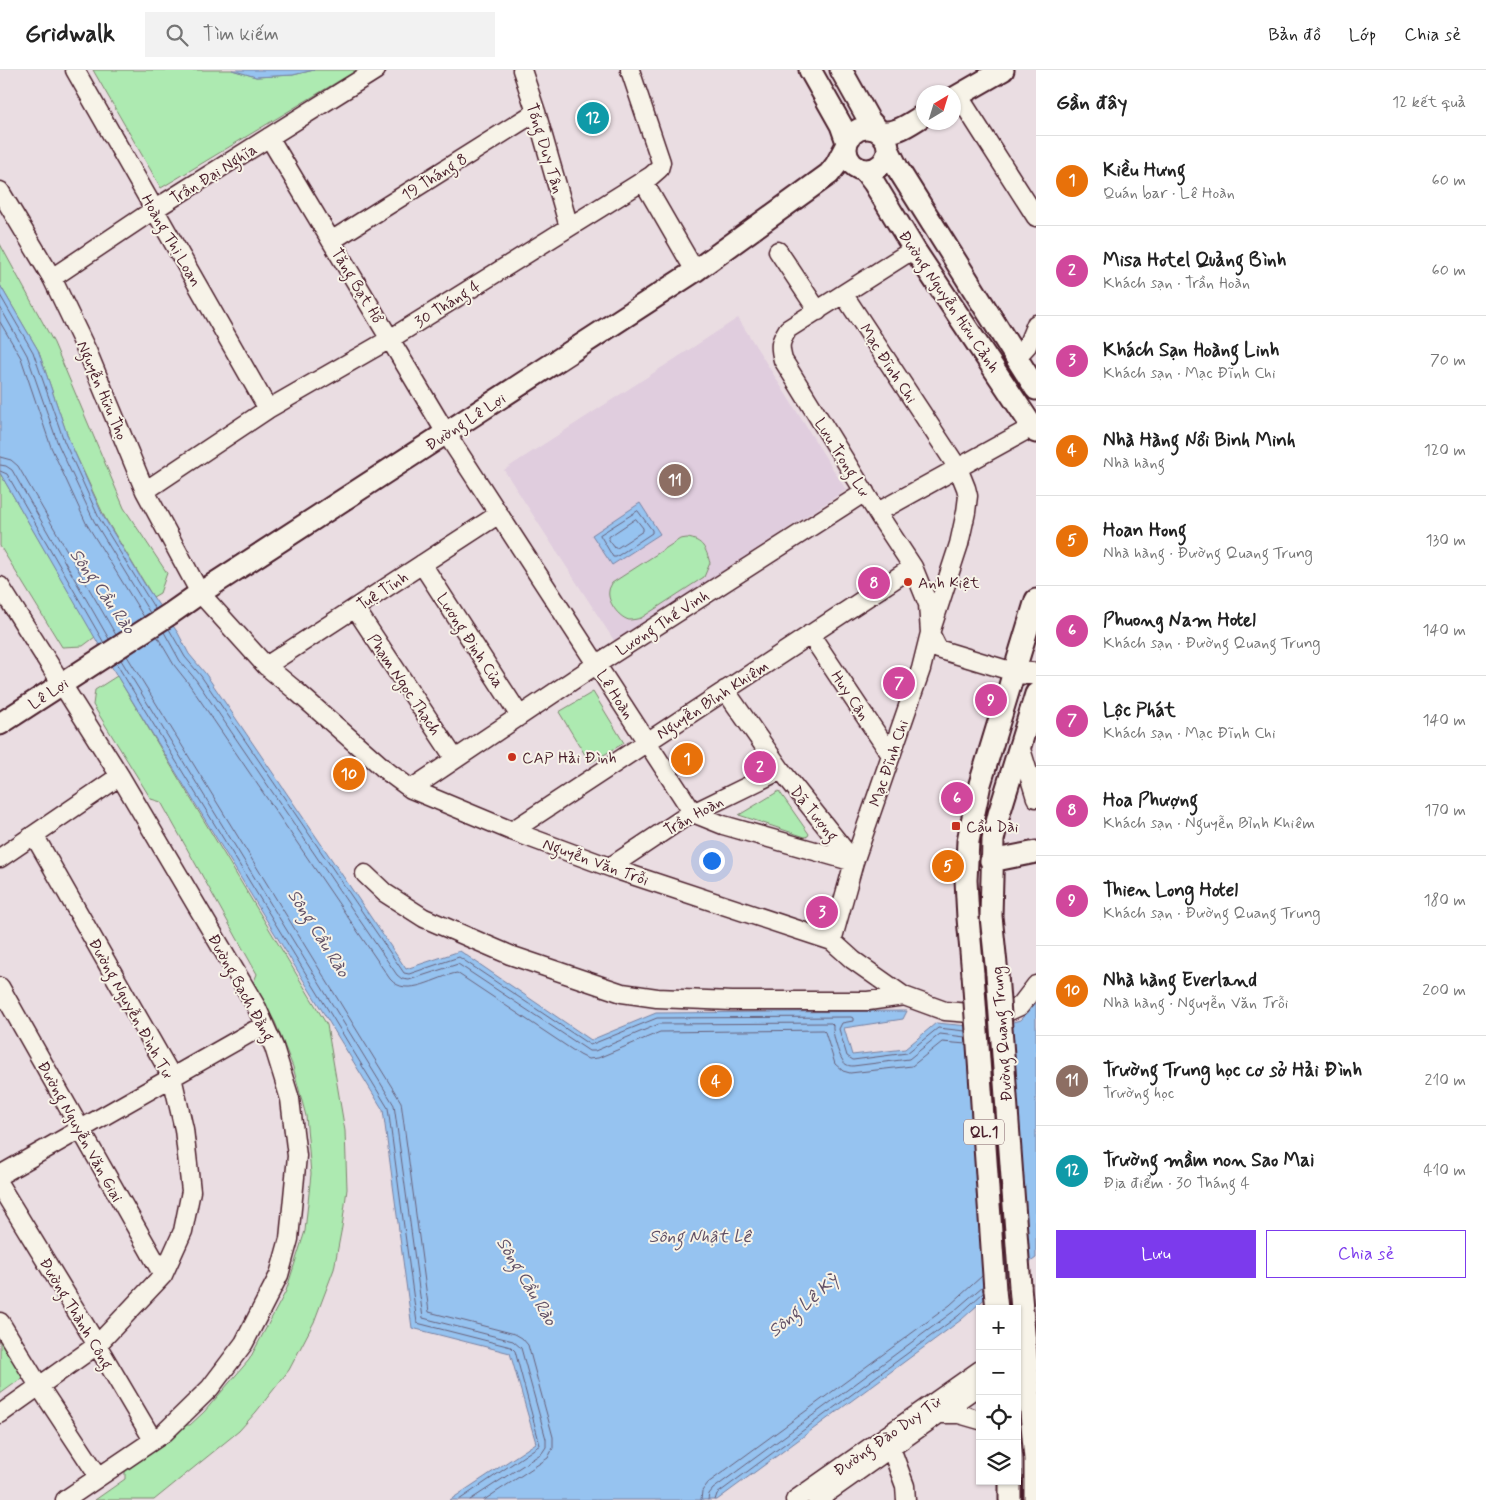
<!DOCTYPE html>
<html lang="vi">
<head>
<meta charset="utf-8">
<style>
  :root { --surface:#fff; --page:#f2f2f2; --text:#222; --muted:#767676; --line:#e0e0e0; --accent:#7c3aed }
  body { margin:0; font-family:Mynerve,sans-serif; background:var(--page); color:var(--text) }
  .controls { position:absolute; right:15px; bottom:15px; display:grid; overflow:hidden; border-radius:0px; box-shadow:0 1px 4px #0004 }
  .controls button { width:45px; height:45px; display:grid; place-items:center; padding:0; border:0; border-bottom:1px solid var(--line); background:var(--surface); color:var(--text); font:25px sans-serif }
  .compass { position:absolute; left:916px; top:15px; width:45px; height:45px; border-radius:50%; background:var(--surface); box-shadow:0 1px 4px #0004; rotate:38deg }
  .you { position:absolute; left:711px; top:790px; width:18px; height:18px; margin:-12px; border:4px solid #fff; border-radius:50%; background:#1a73e8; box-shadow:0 0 0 8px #1a73e833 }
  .badge { display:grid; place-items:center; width:32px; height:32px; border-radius:50%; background:var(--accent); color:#fff; font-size:16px; font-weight:700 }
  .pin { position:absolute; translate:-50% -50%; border:2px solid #fff; box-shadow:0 1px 5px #0006 }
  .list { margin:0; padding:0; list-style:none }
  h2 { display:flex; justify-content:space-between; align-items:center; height:65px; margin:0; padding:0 20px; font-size:21px }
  h2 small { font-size:16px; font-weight:400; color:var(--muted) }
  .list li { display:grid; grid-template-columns:32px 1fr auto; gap:15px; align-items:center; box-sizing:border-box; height:90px; padding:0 20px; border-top:1px solid var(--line) }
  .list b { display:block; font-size:19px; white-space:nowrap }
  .list p { margin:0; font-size:16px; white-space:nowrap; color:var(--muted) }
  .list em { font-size:16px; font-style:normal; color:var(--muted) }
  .actions { display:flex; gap:10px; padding:15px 20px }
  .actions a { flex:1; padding:11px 0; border:1px solid var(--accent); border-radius:0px; text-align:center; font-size:18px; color:var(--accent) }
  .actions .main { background:var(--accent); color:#fff }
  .icon { flex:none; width:28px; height:28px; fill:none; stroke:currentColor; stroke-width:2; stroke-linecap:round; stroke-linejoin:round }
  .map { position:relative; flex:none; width:1036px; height:1430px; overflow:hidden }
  header { display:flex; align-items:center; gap:30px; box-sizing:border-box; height:70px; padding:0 25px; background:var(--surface); border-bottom:1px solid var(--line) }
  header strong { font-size:24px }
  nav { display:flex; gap:28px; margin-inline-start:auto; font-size:18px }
  .search { width:350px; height:45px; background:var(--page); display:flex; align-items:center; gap:12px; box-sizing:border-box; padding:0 18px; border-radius:0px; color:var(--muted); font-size:19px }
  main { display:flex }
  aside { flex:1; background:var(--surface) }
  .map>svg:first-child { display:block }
  .built { fill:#e0cdde }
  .green { fill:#adeab1; stroke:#7c846e }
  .water { fill:#96c3f0; stroke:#7881a1 }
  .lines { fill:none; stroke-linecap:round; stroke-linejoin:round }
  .shore { stroke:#68617a; stroke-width:1 }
  .minor-casing { stroke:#4a1f2b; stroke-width:21 }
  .major-casing { stroke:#4a1f2b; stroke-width:25 }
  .minor { stroke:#f7f3e8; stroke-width:18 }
  .major { stroke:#f7f3e8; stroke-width:21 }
  .major-bridge-casing { stroke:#4a1f2b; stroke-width:25; stroke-linecap:butt }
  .major-bridge { stroke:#f7f3e8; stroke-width:21 }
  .poi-dot { fill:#c8321e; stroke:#f7f3e8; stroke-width:2 }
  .labels { text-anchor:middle; stroke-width:4; stroke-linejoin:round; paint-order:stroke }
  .shield { fill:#f7f3e8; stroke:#7e5f64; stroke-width:1 }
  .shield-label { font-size:15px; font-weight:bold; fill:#4a1f2b }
  .street-label { font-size:16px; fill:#4a1f2b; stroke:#f7f3e8 }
  .poi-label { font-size:16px; fill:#4a1f2b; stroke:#f7f3e8; text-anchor:start }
  .water-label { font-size:18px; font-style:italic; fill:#615066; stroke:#f7f3e8 }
</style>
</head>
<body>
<header>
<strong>Gridwalk</strong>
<div class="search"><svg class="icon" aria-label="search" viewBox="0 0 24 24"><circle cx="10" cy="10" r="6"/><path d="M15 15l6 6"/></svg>Tìm kiếm</div>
<nav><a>Bản đồ</a><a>Lớp</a><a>Chia sẻ</a></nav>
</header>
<main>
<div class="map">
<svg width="1036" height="1430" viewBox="0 0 1036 1430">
  <rect width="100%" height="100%" fill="#eadde2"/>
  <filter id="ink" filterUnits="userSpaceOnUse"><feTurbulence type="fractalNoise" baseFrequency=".02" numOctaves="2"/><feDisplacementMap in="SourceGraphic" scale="10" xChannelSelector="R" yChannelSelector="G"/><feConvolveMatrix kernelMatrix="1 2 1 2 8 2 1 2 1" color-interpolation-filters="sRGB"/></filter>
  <g filter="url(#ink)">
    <path class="built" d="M738 248 846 420 615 572 504 400Z"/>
    <path class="green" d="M93 0H232L256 7 293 5 314 0H357L161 118Z
      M0 174 54 273 124 438 167 503 160 523 153 527 105 448 69 370 38 280 0 215Z
      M0 403 95 567 83 576 62 577 0 476Z
      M687 468C703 470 706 479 710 493L704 507 641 548C638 549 632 550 629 550 618 547 607 531 609 521 609 518 611 516 612 513L680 469Z
      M117 606 327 955 345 1061 347 1119 342 1157 334 1199 314 1252 289 1300 256 1342 239 1361 154 1430H95L125 1409V1400L174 1367 185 1355H190L204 1342 249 1290 286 1221 305 1161 311 1104 306 1046 293 997 275 952 253 914 257 904 161 732 151 729 93 635 95 620Z
      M593 622 624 673 590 693 559 642Z
      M779 721 809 764 808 766 805 767 739 745Z
      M0 1262 25 1304 22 1308 0 1324Z"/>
    <path class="water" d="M232 0H314L293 5 256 7Z
      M0 215 38 280 69 370 103 446 147 518 178 563 189 584 205 603 406 899 460 881 591 970 656 943 907 941 903 949 844 958 852 985 905 979 936 953 992 958 1020 950 1036 933V1188L1009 1207 961 1250 717 1430H450L536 1373 510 1283 412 1258 383 1040 117 606 0 403Z
      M640 433 660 464 612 495 592 465Z"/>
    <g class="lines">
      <path class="shore" d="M0 225 33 282 64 371 99 448 155 539
        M0 237 27 285 58 374 94 451 150 543
        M0 252 21 288 51 377 86 453 144 547
        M0 387 11 390 18 396 116 565
        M0 395 6 396 12 400 109 569
        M0 401 7 404 104 573
        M638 441 652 460V463L616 487H613L600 465Z
        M636 449 643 458V461L617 478H615L609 470V467Z
        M169 559 185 587 201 606 404 903 409 904 459 887 590 975 657 948 851 947 853 948V951L842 953 839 959 847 986 853 990 907 983 938 958 965 961
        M164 562 180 591 196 610 397 905 402 909 409 910 458 894 589 981H595L659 954 831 953 833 955C832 963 838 984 843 991 845 995 849 996 853 996L909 989 940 964 965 967
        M157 566 174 595 189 614 390 909C407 929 437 906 457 903L580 985 588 989 598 988 660 962 823 960 825 962 835 994 843 1001 850 1003 912 996 942 972 966 974
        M127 586 401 1032 429 1242 515 1264 522 1268 528 1275 553 1367V1378L548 1388 484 1430
        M121 590 394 1035 423 1248 513 1271 521 1278 546 1369V1377L542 1383 470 1430
        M116 593 388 1038 417 1253 511 1277 515 1281 540 1375 459 1430
        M701 1430 702 1421 708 1413 950 1235 982 1206
        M708 1430 709 1424 713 1419 954 1241 983 1216
        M715 1430 717 1424 958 1246 983 1223"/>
      <defs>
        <path id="minor" d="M75 0 268 339
          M522 0 536 42 569 157
          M958 25 1036 147
          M269 67 446 363 693 743 723 755 854 792
          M643 111 695 201
          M0 121 52 208 88 283 145 421 200 523 266 596 295 620 388 702 411 719 512 761 620 801 832 871 853 890 904 926 945 941 995 945 1007 942 1020 936 1036 915
          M331 171 536 42
          M914 179 788 259C780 272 779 275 783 290L880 447 913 497 928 534 930 563 938 579 1014 602
          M778 181 818 241
          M52 208 155 139 376 0
          M1016 288 1027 276 1036 254
          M145 421 268 339 390 269 651 106 659 99 661 92 630 0
          M878 442 1032 357
          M422 494 520 646
          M0 516 120 706 257 938 274 977 290 1029 297 1086 289 1169 279 1205 244 1273 210 1318 164 1363 65 1430
          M355 538 455 689
          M810 564 891 685
          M266 596 499 444
          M725 620 781 700 854 792
          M1020 676 1036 728
          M411 719 597 594 865 422
          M512 761 913 497
          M0 788 120 706
          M610 797 685 747 781 700
          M365 804 385 823 424 848 510 885 622 923 657 928 732 931H868L904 926
          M832 871 854 792 921 599 930 563 959 474 966 442 968 426 966 418 958 398 844 225
          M0 917 163 1205
          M0 1105 264 955
          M0 1116 97 1275 153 1370
          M0 1252 39 1316 99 1407
          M0 1344 97 1275 163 1205 183 1161 191 1121 184 1059 172 1007 34 765
          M938 1344H959L980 1350
          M891 1378 905 1416 906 1430
          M795 1430 980 1300
          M817 1430 980 1315"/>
        <path id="major" d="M810 0 841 55 847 72
          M841 0 869 50 880 62
          M954 28 1003 0
          M846 79a21 21 0 1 1 42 0a21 21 0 1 1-42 0Z
          M880 62C897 64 909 54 924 45
          M888 79 898 99 1036 319
          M864 100 874 113 914 179 1036 362
          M1014 602 1036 604
          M0 654 170 544 200 523 695 201 829 104 836 95 846 76
          M991 791 1036 782
          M973 904 968 848 966 810 968 771 980 714 1036 530
          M997 904 991 846 993 770 999 744 1036 624
          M1020 1216 1035 1389V1430
          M995 1220 997 1239
          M1010 1430V1411"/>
      </defs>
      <use href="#minor" class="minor-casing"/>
      <use href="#major" class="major-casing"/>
      <use href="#minor" class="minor"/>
      <use href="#major" class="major"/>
      <defs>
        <path id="major-bridge" d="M973 904 995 1220
          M997 904 1020 1216"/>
      </defs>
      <use href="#major-bridge" class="major-bridge-casing"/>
      <use href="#major-bridge" class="major-bridge"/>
    </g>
  </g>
  <g class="poi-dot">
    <circle cx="908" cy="512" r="5"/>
    <circle cx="512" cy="687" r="5"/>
    <rect x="951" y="751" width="10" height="10" rx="2.5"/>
  </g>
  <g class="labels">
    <rect class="shield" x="964" y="1049.5" width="40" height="25" rx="4"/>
    <g class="shield-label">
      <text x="984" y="1067">QL.1</text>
    </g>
    <g class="street-label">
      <text transform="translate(546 78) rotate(73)" y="6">Tống Duy Tân</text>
      <text transform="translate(213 103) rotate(-32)" y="6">Trần Đại Nghĩa</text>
      <text transform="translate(434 106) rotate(-32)" y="6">19 Tháng 8</text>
      <text transform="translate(172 170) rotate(60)" y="6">Hoàng Thị Loan</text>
      <text transform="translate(358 215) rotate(59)" y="6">Tăng Bạt Hổ</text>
      <text transform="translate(950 231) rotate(56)" y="6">Đường Nguyễn Hữu Cảnh</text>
      <text transform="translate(447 233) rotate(-32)" y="6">30 Tháng 4</text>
      <text transform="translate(889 293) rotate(57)" y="6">Mạc Đĩnh Chi</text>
      <text transform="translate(103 320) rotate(67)" y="6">Nguyễn Hữu Thọ</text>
      <text transform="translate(465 351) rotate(-33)" y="6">Đường Lê Lợi</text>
      <text transform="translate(843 387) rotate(58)" y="6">Lưu Trọng Lư</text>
      <text transform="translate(382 520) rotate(-33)" y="6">Tuệ Tĩnh</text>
      <text transform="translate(662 552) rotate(-33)" y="6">Lương Thế Vinh</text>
      <text transform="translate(471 570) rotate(57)" y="6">Lương Định Của</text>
      <text transform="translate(405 614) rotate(56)" y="6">Phạm Ngọc Thạch</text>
      <text transform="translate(48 623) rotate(-33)" y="6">Lê Lợi</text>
      <text transform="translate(616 624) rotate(57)" y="6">Lê Hoàn</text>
      <text transform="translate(851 625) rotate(56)" y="6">Huy Cận</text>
      <text transform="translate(712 629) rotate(-33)" y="6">Nguyễn Bỉnh Khiêm</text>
      <text transform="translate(888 693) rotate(-71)" y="6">Mạc Đĩnh Chi</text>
      <text transform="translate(815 743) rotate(51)" y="6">Dã Tượng</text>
      <text transform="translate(693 745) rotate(-29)" y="6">Trần Hoàn</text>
      <text transform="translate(596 791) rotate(20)" y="6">Nguyễn Văn Trỗi</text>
      <text transform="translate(242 917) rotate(61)" y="6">Đường Bạch Đằng</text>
      <text transform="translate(132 938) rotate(61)" y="6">Đường Nguyễn Đình Tư</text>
      <text transform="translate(1001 964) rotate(-94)" y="6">Đường Quang Trung</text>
      <text transform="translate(81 1061) rotate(61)" y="6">Đường Nguyễn Văn Giai</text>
      <text transform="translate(77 1243) rotate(59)" y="6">Đường Thành Công</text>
      <text transform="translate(887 1365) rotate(-35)" y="6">Đường Đào Duy Từ</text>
    </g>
    <g class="poi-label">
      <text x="918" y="518">Anh Kiệt</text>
      <text x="522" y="693">CAP Hải Đình</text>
      <text x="966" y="762">Cầu Dài</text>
    </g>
    <g class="water-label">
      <text transform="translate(103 521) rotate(55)" y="6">Sông Cầu Rào</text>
      <text transform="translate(319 863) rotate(58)" y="6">Sông Cầu Rào</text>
      <text x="700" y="1172">Sông Nhật Lệ</text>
      <text transform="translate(527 1211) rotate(59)" y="6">Sông Cầu Rào</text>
      <text transform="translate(803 1235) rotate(-41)" y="6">Sông Lệ Kỳ</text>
    </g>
  </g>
</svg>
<div class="controls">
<button>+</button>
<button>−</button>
<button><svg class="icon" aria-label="locate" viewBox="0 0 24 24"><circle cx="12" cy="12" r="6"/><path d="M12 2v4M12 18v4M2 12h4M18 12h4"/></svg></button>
<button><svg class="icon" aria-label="layers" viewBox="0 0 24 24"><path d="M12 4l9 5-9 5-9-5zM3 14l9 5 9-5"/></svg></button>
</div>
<svg class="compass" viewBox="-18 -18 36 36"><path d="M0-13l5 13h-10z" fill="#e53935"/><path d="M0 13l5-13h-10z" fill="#767676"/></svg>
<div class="you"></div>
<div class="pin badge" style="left:687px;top:689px;background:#e8710a">1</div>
<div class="pin badge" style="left:760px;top:697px;background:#d1479c">2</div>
<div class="pin badge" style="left:822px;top:842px;background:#d1479c">3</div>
<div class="pin badge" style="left:716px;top:1011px;background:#e8710a">4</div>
<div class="pin badge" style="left:948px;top:796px;background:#e8710a">5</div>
<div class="pin badge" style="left:957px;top:728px;background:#d1479c">6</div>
<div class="pin badge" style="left:899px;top:613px;background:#d1479c">7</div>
<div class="pin badge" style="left:874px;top:513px;background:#d1479c">8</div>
<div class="pin badge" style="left:991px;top:630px;background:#d1479c">9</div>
<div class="pin badge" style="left:349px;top:704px;background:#e8710a">10</div>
<div class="pin badge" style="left:675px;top:410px;background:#8d6e63">11</div>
<div class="pin badge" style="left:593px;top:48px;background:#0f9aa8">12</div>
</div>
<aside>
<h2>Gần đây<small>12 kết quả</small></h2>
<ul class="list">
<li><span class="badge" style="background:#e8710a">1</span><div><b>Kiều Hưng</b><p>Quán bar · Lê Hoàn</p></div><em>60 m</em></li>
<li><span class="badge" style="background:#d1479c">2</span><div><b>Misa Hotel Quảng Bình</b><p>Khách sạn · Trần Hoàn</p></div><em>60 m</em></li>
<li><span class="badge" style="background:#d1479c">3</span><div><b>Khách Sạn Hoàng Linh</b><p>Khách sạn · Mạc Đĩnh Chi</p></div><em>70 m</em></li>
<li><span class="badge" style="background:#e8710a">4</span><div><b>Nhà Hàng Nổi Binh Minh</b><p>Nhà hàng</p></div><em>120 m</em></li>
<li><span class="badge" style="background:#e8710a">5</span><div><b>Hoan Hong</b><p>Nhà hàng · Đường Quang Trung</p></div><em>130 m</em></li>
<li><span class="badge" style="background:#d1479c">6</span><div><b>Phuong Nam Hotel</b><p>Khách sạn · Đường Quang Trung</p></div><em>140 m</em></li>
<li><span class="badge" style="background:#d1479c">7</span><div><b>Lộc Phát</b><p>Khách sạn · Mạc Đĩnh Chi</p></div><em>140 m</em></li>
<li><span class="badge" style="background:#d1479c">8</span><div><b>Hoa Phượng</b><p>Khách sạn · Nguyễn Bỉnh Khiêm</p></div><em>170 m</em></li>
<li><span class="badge" style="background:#d1479c">9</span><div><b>Thien Long Hotel</b><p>Khách sạn · Đường Quang Trung</p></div><em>180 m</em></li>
<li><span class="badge" style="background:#e8710a">10</span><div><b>Nhà hàng Everland</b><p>Nhà hàng · Nguyễn Văn Trỗi</p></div><em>200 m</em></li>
<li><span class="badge" style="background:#8d6e63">11</span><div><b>Trường Trung học cơ sở Hải Đình</b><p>Trường học</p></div><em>210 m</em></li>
<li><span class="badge" style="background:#0f9aa8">12</span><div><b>Trường mầm non Sao Mai</b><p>Địa điểm · 30 Tháng 4</p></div><em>410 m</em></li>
</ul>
<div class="actions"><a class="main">Lưu</a><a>Chia sẻ</a></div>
</aside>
</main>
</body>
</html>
